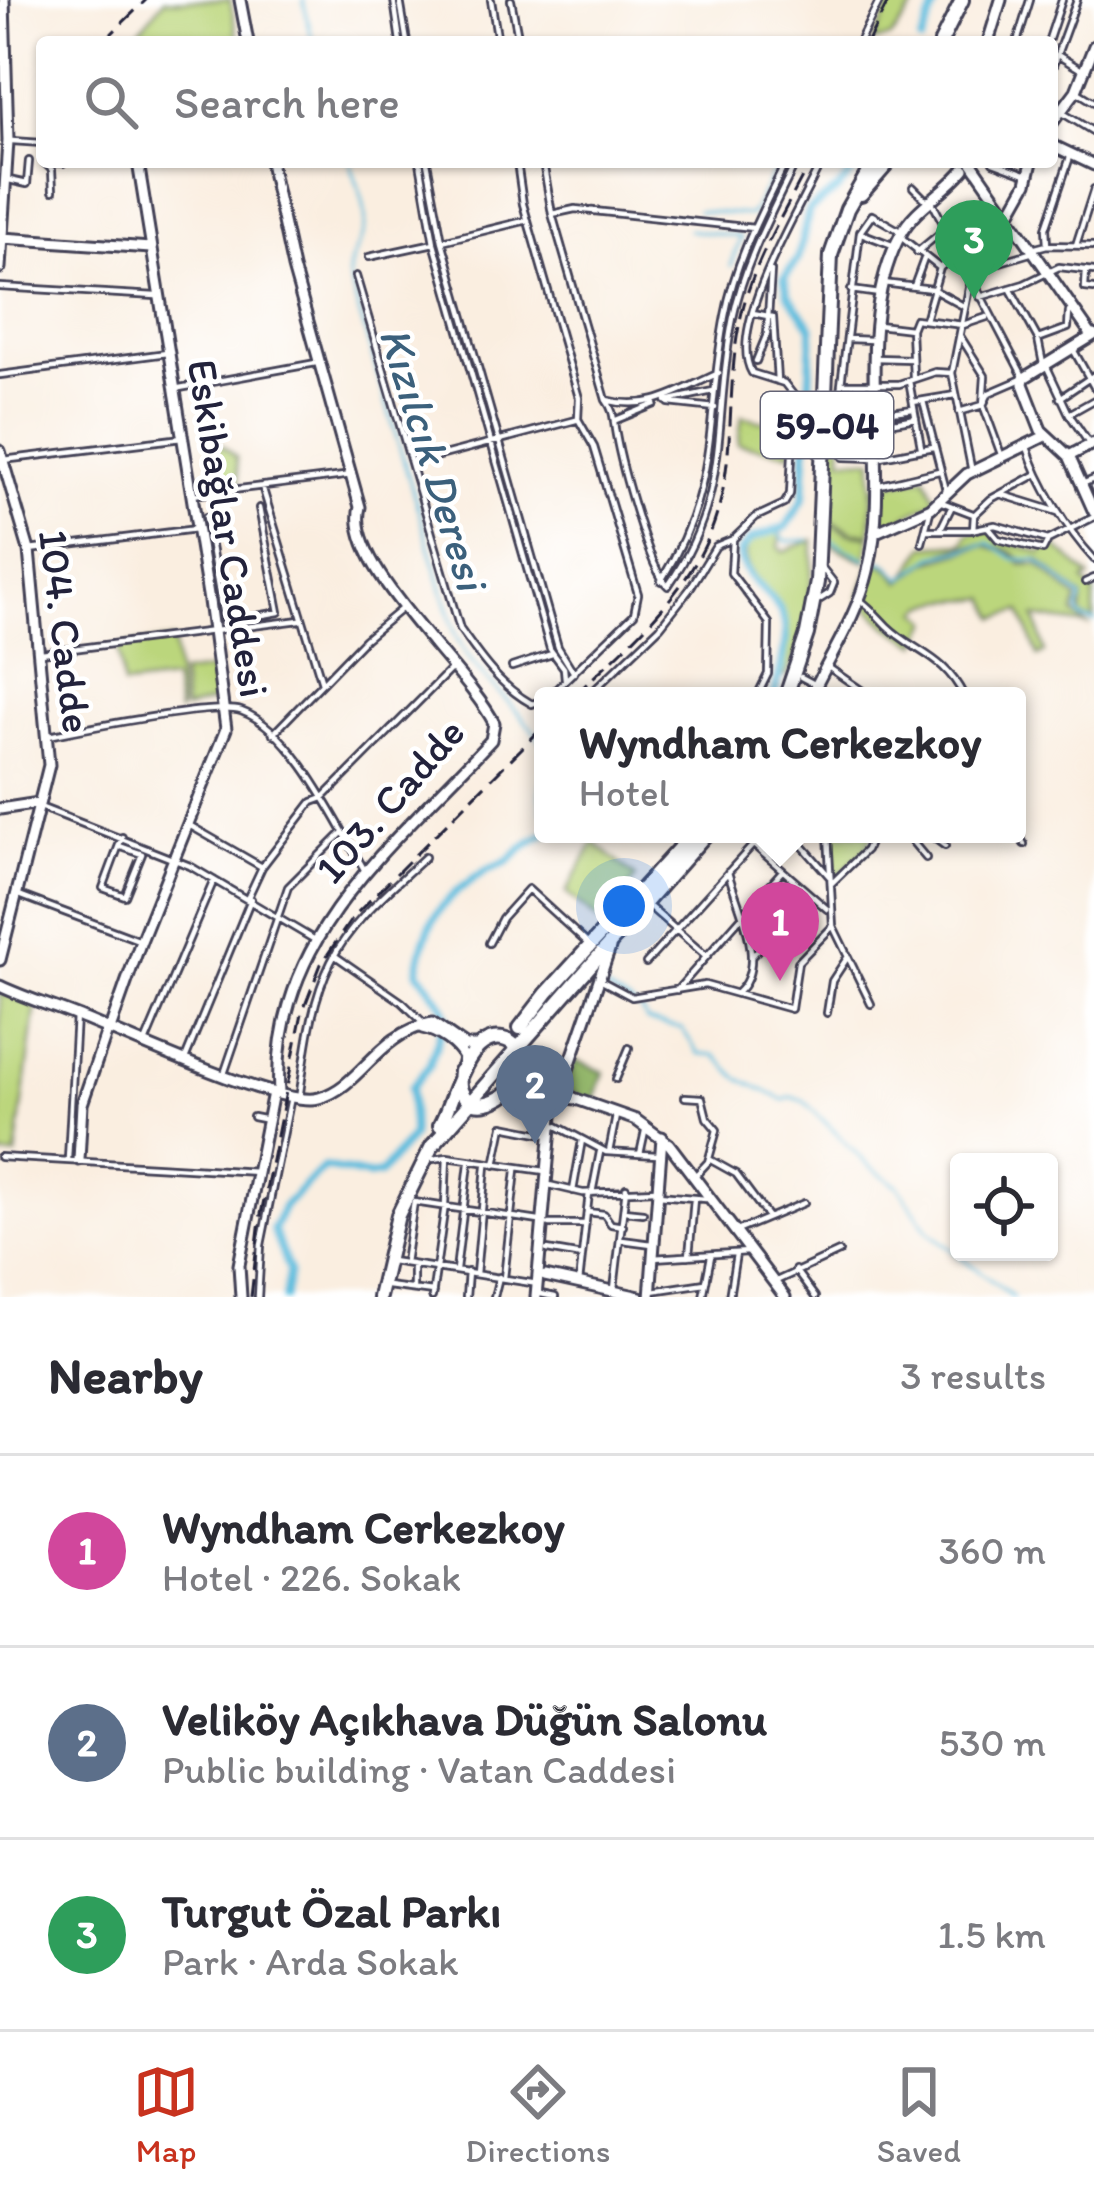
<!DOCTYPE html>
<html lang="en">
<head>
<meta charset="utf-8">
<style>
  :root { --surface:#fff; --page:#f2f2f3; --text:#2b2b33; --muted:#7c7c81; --line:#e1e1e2; --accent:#c8321e }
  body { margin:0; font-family:Itim,sans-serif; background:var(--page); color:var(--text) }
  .controls { position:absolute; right:36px; bottom:36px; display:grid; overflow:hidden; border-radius:12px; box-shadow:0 3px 9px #0004 }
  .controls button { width:108px; height:108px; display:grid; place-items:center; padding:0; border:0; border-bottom:3px solid var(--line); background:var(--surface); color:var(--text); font:60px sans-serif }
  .you { position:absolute; left:624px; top:906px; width:42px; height:42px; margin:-30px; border:9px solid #fff; border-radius:50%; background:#1a73e8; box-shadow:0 0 0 18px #1a73e833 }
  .badge { display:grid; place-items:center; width:78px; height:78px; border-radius:50%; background:var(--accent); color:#fff; font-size:39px; font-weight:700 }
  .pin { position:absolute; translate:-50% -99px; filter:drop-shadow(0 3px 6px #0008) }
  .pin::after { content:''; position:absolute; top:63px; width:42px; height:36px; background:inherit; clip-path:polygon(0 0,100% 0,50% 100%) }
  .popup { position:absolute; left:534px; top:687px; width:492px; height:156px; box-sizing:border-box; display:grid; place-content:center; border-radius:12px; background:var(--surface); filter:drop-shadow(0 3px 9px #0005); font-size:39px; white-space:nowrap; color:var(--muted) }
  .popup b { font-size:45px; color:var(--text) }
  .popup::after { content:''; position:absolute; left:50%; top:100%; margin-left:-24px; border:24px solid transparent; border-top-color:var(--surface) }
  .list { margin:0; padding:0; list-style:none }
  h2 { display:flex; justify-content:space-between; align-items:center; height:156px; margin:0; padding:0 48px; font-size:51px }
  h2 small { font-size:39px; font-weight:400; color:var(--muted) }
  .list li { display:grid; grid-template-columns:78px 1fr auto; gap:36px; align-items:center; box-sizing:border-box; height:192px; padding:0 48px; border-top:3px solid var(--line) }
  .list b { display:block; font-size:45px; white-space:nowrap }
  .list p { margin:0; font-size:39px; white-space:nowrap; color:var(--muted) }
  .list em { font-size:39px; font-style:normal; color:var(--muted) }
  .icon { flex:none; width:66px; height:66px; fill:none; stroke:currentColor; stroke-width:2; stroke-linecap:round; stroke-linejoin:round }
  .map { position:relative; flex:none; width:1094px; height:1297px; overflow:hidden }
  .search { position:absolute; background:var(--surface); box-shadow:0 3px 9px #0004; left:36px; right:36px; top:36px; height:132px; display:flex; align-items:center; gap:30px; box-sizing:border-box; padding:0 42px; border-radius:12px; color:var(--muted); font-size:45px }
  .sheet { height:732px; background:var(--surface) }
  nav { display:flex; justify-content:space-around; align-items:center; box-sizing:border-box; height:168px; border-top:3px solid var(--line); background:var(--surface); font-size:33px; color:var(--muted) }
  nav a { display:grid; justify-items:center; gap:6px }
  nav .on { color:var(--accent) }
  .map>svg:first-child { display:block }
  .green { fill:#bbd67c; stroke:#6e7c5c; stroke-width:3 }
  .forest { fill:#94b76c; stroke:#5b6c54; stroke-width:3 }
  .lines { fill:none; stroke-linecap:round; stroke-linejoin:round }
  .stream { stroke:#60bede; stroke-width:3 }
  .river { stroke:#60bede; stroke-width:8 }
  .street-casing { stroke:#424154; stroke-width:10 }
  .secondary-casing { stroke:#424154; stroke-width:15 }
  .primary-casing { stroke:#424154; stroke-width:18 }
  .street { stroke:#fff; stroke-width:4.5 }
  .secondary { stroke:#fff; stroke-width:9 }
  .primary { stroke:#fff; stroke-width:12 }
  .rail { stroke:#22223b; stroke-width:3; stroke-dasharray:18 9; stroke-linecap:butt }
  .labels { text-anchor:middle; stroke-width:9; stroke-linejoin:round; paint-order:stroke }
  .shield { fill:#fff; stroke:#646476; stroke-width:3 }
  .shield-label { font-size:39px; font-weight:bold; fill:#22223b }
  .street-label { font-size:42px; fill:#22223b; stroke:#fff }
  .water-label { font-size:45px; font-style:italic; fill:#3b607c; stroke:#fff }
</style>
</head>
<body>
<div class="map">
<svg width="1094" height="1297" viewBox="0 0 1094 1297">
  <rect width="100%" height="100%" fill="#fff"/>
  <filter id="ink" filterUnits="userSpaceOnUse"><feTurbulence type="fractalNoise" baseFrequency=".00833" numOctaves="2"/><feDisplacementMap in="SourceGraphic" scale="24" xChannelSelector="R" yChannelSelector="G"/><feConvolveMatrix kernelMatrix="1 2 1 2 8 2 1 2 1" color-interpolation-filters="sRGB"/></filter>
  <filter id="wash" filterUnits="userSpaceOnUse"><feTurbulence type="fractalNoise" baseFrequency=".004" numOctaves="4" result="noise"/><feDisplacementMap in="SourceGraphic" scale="48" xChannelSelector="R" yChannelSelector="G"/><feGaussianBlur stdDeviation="2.7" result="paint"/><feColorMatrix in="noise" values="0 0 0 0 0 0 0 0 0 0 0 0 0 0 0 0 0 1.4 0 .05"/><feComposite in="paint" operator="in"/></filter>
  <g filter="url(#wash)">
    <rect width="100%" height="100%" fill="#faeee0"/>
    <path class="green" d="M164 0H230L238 42H130Z
      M893 0H920L891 38 873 42Z
      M742 416 792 428 791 453 738 444Z
      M833 423H843L842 458 873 459 871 533 854 532 828 519Z
      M218 442 236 457 239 484 223 488 217 482Z
      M926 476 936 500 888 525 876 522V486Z
      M830 523 849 533 870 536 866 562 830 544Z
      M783 527 779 547 784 551 813 540C813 585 807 637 786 677L781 676C782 657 790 637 785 617 778 589 735 577 748 544Z
      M988 529 998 539 1042 553 1051 542 1090 577 1084 581 1094 593V621L1081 617 1082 598 1039 559 1024 562C988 528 939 549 905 577L925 546 964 543 968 533Z
      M984 545 1013 555 1022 565 1038 564 1077 599 1074 614 1087 625 1035 617 1045 652 1038 656 1021 611 997 618 987 598C965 602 937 595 920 611L930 621 918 644 889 627 859 598 872 562 887 566 901 582 927 562Z
      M173 640 181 709 178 712 173 680 123 686 118 646Z
      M211 670 216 700 185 710 181 674Z
      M833 834H873L865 850 834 880Z
      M594 842 636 878 600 922 566 893Z
      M0 993 36 1004 16 1156H0Z"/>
    <path class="forest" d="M575 1060 604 1072 594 1102 566 1089Z"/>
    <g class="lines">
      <path class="stream" d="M303 0 313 42
        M350 162C356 182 370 209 364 231 359 249 348 258 349 278L456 636C477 679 518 705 543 744
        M698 211 751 215 779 162
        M689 230 741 237 731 266
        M777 532 786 541 809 540
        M831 540 866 559
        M875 559 887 563 902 579 934 556 989 543 1014 559 1038 560 1081 598 1078 611 1081 618 1094 622
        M543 777 540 790 543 812
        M605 989 640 1009 647 1021 682 1029 699 1054 715 1055 738 1078 784 1100 792 1097 804 1101 868 1165 898 1186 930 1233 1013 1297"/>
      <path class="river" d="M921 42 938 0
        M774 696C779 674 791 639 783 617 774 591 742 582 740 552L751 539 786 527 804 498 812 328 788 294 784 278 798 259 809 210 838 189 861 162
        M285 1297 289 1271 273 1230 284 1206 324 1167 368 1176 380 1174 412 1136 411 1088 429 1066 446 1016 443 1005 418 971C426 921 439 901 482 873 490 867 500 867 508 861 521 851 528 841 545 834"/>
    </g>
  </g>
  <g filter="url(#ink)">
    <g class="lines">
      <defs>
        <path id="street" d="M394 0 400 42
          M400 0 407 42
          M491 0 498 42
          M511 0 519 42
          M859 42 880 0
          M1017 42 1030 0
          M1048 42 1062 0
          M1059 56 1085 72
          M1052 68 1077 0
          M1076 91 1094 102
          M1061 112 1094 132
          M12 141 42 143
          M44 162 52 170 53 191
          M47 162 63 163
          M420 162 434 243 550 649 564 668 565 679
          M427 162 442 241 558 647 574 673
          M517 162 523 204 579 398 578 419 594 447 638 594 634 614 549 696
          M543 162 552 214 606 400C615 412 613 420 616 435 621 463 649 570 668 586 733 494 712 419 733 318 744 263 772 212 796 162
          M993 162 1028 175
          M9 180 27 184 29 161
          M913 187 929 203
          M932 202 1024 378 989 393 983 405 959 412
          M552 214 575 209 754 228
          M945 225 964 219 982 239
          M902 232 872 215 860 232 838 409 845 410 843 457 876 458 933 447
          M861 233 895 246
          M902 238 940 268
          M442 241 528 220
          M1047 245 1046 228 1071 154
          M1076 245 1094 189
          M1032 249 1047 245 1094 246
          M917 252 945 229
          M962 255 1006 219
          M369 257 434 243
          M1086 270 1085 288 1094 289
          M970 271 1030 253
          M356 276 460 629C481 659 500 686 532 704L543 700
          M971 278 952 373 972 472
          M883 283 932 289 965 307
          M914 286 924 259
          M0 287 156 296
          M1010 288 1038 339 1043 364
          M851 290 880 294
          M980 297 1024 284 1059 267 1094 271
          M753 313 773 317 777 381
          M925 320 940 268 957 252
          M878 325 911 329
          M911 329 915 319 963 325 987 317
          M911 329 913 377
          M960 336 985 376 983 405 1002 457
          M849 339 872 340
          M1038 339 1068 328 1069 312
          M1074 351 1094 387
          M876 358 911 359
          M756 361 767 334 771 271
          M1047 367 1069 414 1090 445
          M0 375 167 353
          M909 381 921 447
          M843 384H899L935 372 952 373
          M174 389 316 363
          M1060 398 1094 375
          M606 400C650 412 680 390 719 373
          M666 401 713 391
          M923 401 947 494
          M913 402 955 395
          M669 403 715 408
          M877 414 913 409
          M1069 414 1094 400
          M616 420 655 404
          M877 425 916 418
          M1027 447C1039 484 1067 530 1094 559
          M3 460 182 438
          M413 463 576 420
          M1082 484 1094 479
          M880 485 939 471
          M262 486 322 683
          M1000 494 1058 512
          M192 495 352 475
          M939 501 973 514
          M206 517 224 622 279 612 259 508
          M988 527 998 539 1043 550 1047 542
          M941 528 952 506
          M926 530H970L995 525 1048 540 1094 517
          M973 530 974 515 991 499 1037 474
          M733 539 731 573 769 623 768 674 757 696
          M922 543 931 508
          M29 550 196 529
          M661 581C721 484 705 419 725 316 735 261 762 211 786 162
          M1085 582 1094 578
          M819 600 830 593 834 583 823 569
          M860 600C871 608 878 617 887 626 915 653 944 655 964 696
          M41 653 300 620
          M825 665 870 696
          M512 667 552 654
          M801 677 816 685
          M588 696 660 627 689 590 716 546 733 539 756 517 784 504 790 494 795 397 784 383 752 373C725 328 801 207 821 162
          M273 734 365 639 405 606
          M48 736C83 729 215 702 241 711 294 730 338 825 365 871
          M40 807 190 866 315 940
          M189 825 262 867
          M1017 831 1024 844
          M741 834 827 909
          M828 834 833 926 871 1004
          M906 834 926 858
          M929 834 945 846
          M801 844 829 876
          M119 846 142 854 125 896 103 888 122 837
          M728 872C738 908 769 965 737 993
          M831 884 866 850 873 834
          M19 895 141 941
          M248 897 262 867 312 802 323 798 453 667
          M651 908 706 956
          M489 943 502 918 528 889 587 943
          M334 955 402 1002 425 1024
          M752 956 810 895
          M646 963 752 846
          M600 980 632 997 705 985 791 1009 798 962 833 926
          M677 990 782 871
          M827 1013 832 981 847 958
          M145 1043 214 880
          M185 1059 251 899
          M224 1074 288 887 343 832
          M616 1079 629 1048
          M685 1097 702 1098 707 1118 717 1130 708 1162 694 1177
          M299 1099C306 1053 310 1004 331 962 350 922 393 887 425 857
          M253 1117 268 1120
          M555 1125 606 1152 657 1155
          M609 1152 616 1116
          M640 1154 645 1131
          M0 1157 258 1172
          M68 1159 76 1015
          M433 1159 447 1157 545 1171
          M709 1159 736 1174 768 1217
          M495 1165 503 1126 549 1135
          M549 1185 583 1193 656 1190
          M573 1191 582 1140
          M592 1193 600 1152
          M658 1195 706 1199
          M624 1211 643 1213
          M587 1212 604 1214 611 1224 623 1226
          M549 1224H585
          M737 1231 804 1203
          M622 1240 652 1244
          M547 1250 582 1256
          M689 1256 694 1199
          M653 1258 749 1252
          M391 1261 538 1284
          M405 1263 414 1202 539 1221
          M456 1270 469 1163
          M795 1270 815 1297
          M476 1274 486 1166
          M504 1278 516 1170
          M774 1282 839 1252
          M579 1283 589 1193
          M387 1286 433 1292
          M413 1289V1265
          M614 1289 626 1188
          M652 1291 705 1283
          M541 1294 555 1297
          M258 1297 261 1245 291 1097
          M432 1297 445 1205 447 1157
          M466 1297 468 1272
          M494 1297 499 1277
          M703 1297 711 1256
          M729 1297 736 1254"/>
        <path id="secondary" d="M240 0 248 42
          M988 42 1001 0
          M1052 123 1076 91 1094 46
          M1052 145 1094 165
          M270 162 293 268 360 507C344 565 467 669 494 723L491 740C395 844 270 937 279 1093
          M972 163 1092 336
          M1009 215 1027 183 1032 162
          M2 238 151 248
          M0 268 8 141 4 0
          M1094 335 1024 378 1023 384 1041 430 1069 456 1094 512
          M0 451 29 550 49 765 0 960
          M1069 456 1094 443
          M874 533 931 508 967 474 1045 436
          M811 696C830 656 858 614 868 571 894 466 848 331 901 234 915 207 945 193 964 169
          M0 809 39 803
          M0 986C25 998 52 1006 77 1016 121 1033 282 1109 319 1098 362 1086 376 1034 432 1023L465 1046H479
          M422 1028C438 1031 457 1044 464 1058L462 1066
          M110 1029 141 941 226 729 209 601 138 162
          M506 1096 515 1092 576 1099C558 1089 532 1092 519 1079
          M576 1099 636 1120 669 1144 785 1297
          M79 1160 82 1104 108 1028
          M545 1276 640 1297
          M241 1297 239 1265 273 1092
          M536 1297 552 1116 610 948
          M650 1297 662 1137"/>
        <path id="primary" d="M941 42 962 0
          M861 194 889 162
          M786 696 807 634 817 582 831 255 847 209 874 162
          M520 1028 547 993 692 834
          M440 1125C453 1103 466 1032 503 1039 508 1040 515 1044 518 1049 541 1094 452 1134 460 1071
          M379 1297 398 1215 432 1146 706 834"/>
      </defs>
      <use href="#street" class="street-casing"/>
      <use href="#secondary" class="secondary-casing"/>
      <use href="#primary" class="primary-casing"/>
      <use href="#street" class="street"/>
      <use href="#secondary" class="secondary"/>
      <use href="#primary" class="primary"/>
      <path class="rail" d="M103 42 146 0
        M868 42 889 0
        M574 696C619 652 671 609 701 553 741 478 723 400 740 321 751 265 785 212 810 162
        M251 1297 260 1219 302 1013 321 964 353 917 543 727"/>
    </g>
  </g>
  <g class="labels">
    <rect class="shield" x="761" y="392" width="132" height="66" rx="9"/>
    <g class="shield-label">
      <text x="827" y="439">59-04</text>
    </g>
    <g class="street-label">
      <text transform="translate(229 528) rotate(81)" y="15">Eskibağlar Caddesi</text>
      <text transform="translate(66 631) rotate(83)" y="15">104. Cadde</text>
      <text transform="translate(389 800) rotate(-49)" y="15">103. Cadde</text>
    </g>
    <g class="water-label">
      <text transform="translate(434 458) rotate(73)" y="16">Kızılcık Deresi</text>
    </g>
  </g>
</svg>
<div class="controls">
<button><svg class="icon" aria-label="locate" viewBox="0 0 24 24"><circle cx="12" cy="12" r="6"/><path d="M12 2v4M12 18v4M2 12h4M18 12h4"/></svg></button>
</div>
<div class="you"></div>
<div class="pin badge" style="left:780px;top:981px;background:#d1479c">1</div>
<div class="popup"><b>Wyndham Cerkezkoy</b>Hotel</div>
<div class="pin badge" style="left:535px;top:1144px;background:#5c6f8a">2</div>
<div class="pin badge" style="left:974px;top:299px;background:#2e9e5b">3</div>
<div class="search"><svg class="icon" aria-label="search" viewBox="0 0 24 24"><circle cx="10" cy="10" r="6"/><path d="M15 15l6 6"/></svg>Search here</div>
</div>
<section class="sheet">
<h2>Nearby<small>3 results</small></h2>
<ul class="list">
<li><span class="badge" style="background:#d1479c">1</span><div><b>Wyndham Cerkezkoy</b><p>Hotel · 226. Sokak</p></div><em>360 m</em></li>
<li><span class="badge" style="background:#5c6f8a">2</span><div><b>Veliköy Açıkhava Düğün Salonu</b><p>Public building · Vatan Caddesi</p></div><em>530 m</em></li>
<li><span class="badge" style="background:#2e9e5b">3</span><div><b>Turgut Özal Parkı</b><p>Park · Arda Sokak</p></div><em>1.5 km</em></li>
</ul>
</section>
<nav>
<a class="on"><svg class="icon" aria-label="map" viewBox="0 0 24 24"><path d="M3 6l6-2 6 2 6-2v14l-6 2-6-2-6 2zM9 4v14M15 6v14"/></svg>Map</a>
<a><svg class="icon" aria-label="directions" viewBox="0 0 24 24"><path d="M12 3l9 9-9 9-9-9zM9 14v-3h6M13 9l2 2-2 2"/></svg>Directions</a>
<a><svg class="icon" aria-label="saved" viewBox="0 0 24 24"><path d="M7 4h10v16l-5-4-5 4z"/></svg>Saved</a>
</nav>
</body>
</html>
